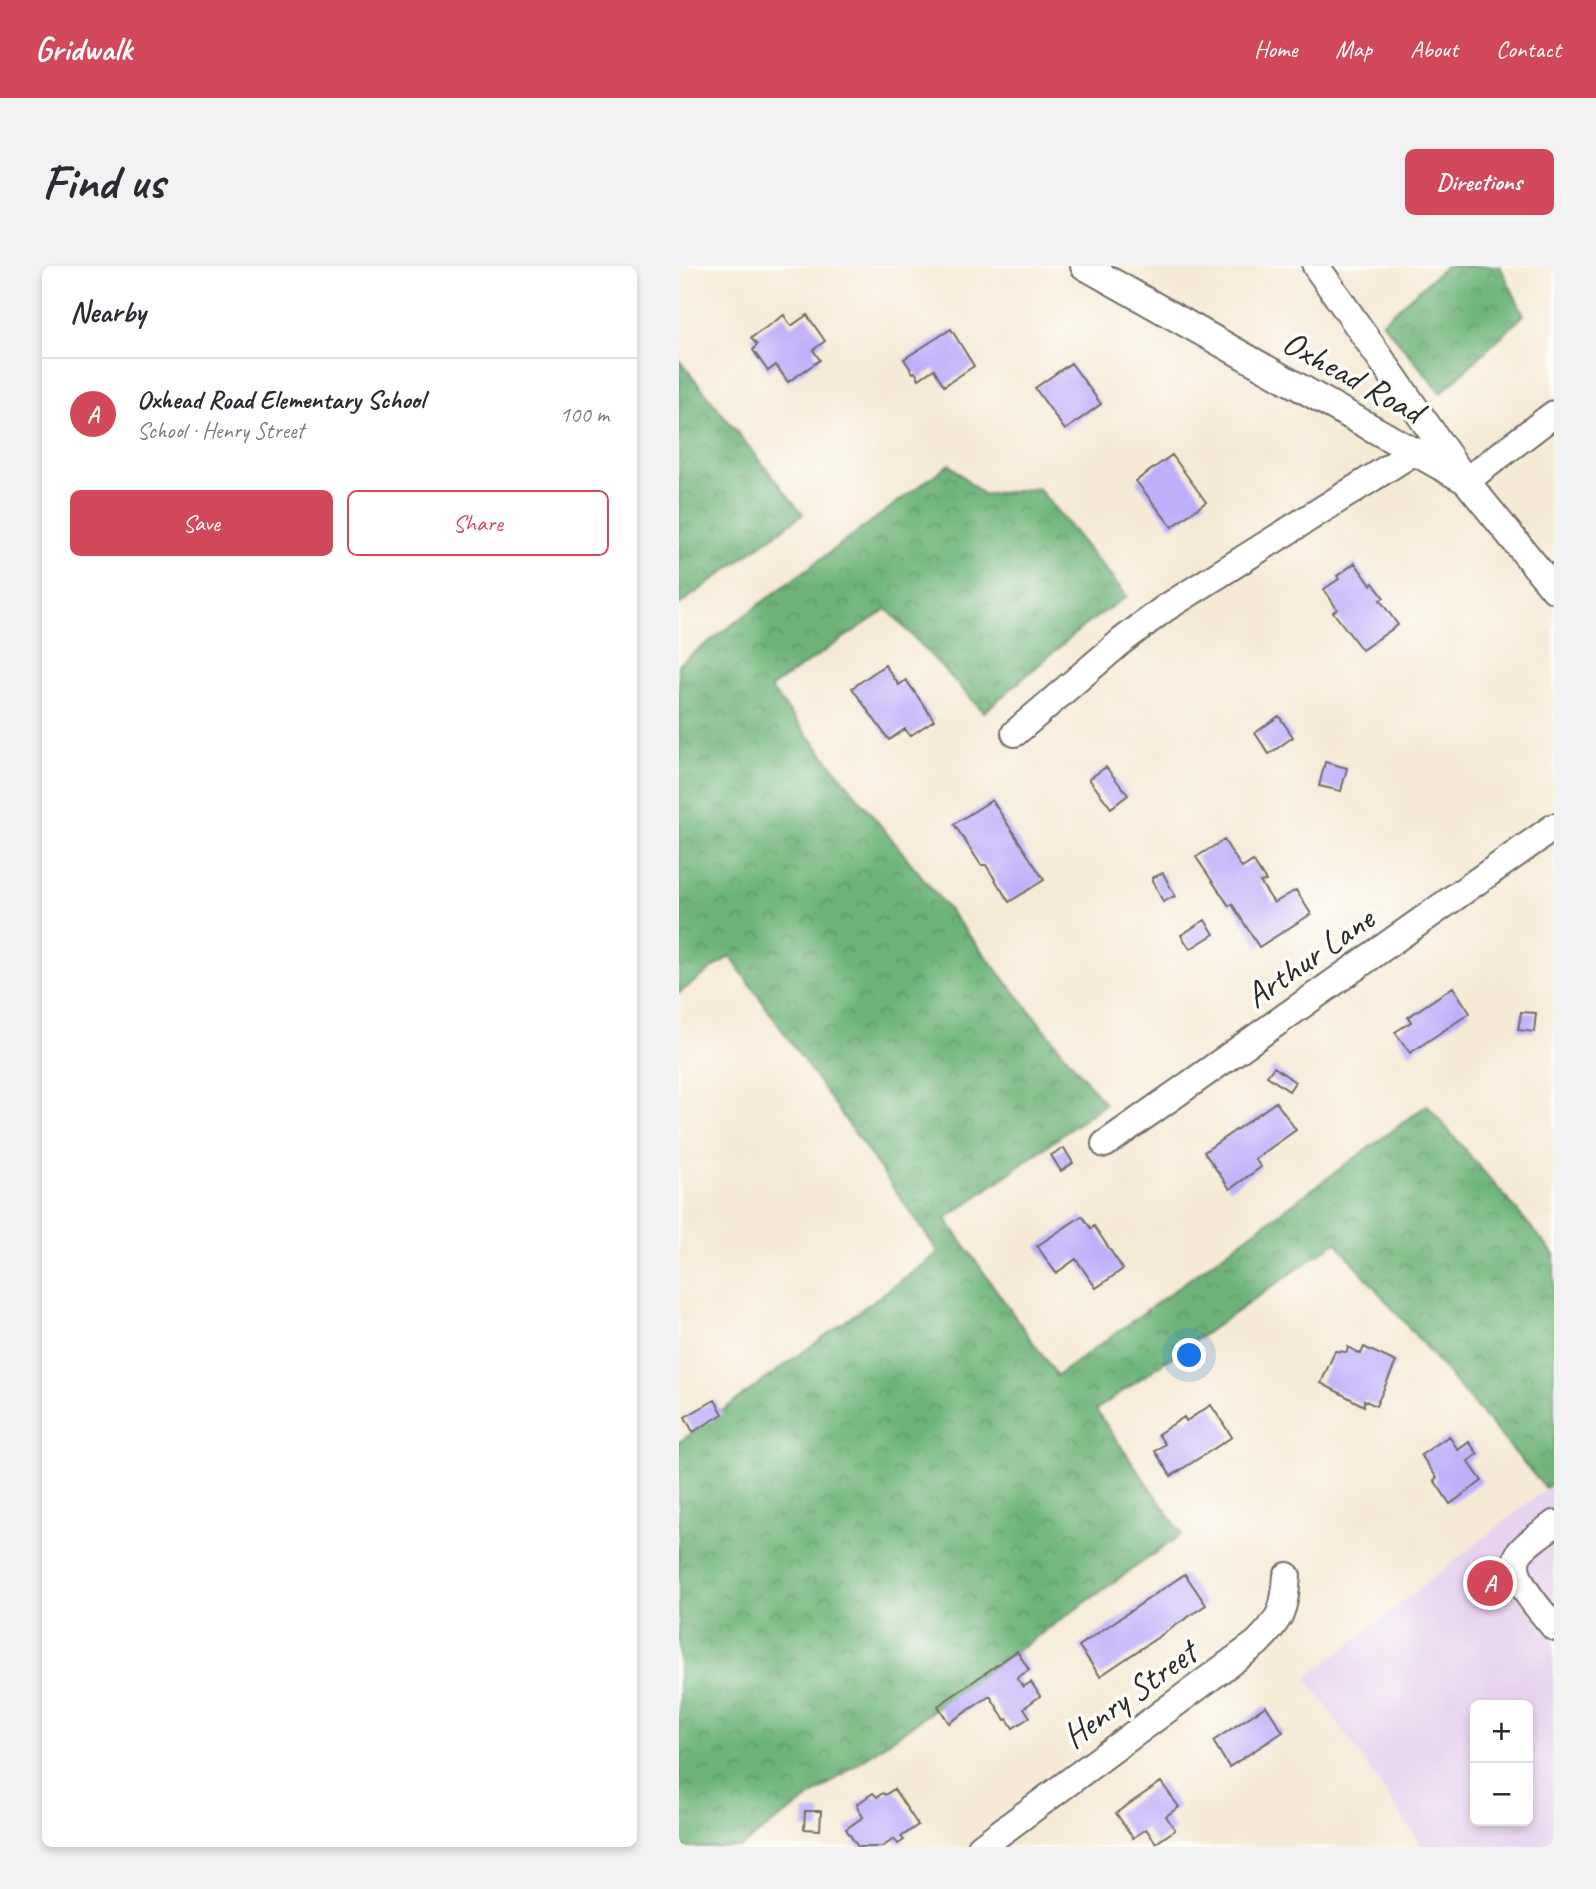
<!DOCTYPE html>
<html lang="en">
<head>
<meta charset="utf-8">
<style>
  :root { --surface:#fff; --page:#f2f2f3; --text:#2b2b33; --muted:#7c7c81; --line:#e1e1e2; --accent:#d1495b }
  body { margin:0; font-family:Caveat,sans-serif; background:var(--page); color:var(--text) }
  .controls { position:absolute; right:21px; bottom:21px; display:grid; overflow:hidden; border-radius:10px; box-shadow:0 4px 10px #0003 }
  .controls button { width:63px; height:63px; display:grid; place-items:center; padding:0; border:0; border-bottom:2px solid var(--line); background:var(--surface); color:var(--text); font:35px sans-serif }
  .you { position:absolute; left:511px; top:1090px; width:24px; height:24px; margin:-18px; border:5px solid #fff; border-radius:50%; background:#1a73e8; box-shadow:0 0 0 10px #1a73e833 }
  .badge { display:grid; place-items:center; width:46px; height:46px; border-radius:50%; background:var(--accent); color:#fff; font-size:23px; font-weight:700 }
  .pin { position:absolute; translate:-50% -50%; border:4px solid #fff; box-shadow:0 2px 7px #0006 }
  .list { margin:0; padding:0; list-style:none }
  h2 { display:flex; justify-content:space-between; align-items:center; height:91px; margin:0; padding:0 28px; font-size:30px }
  h2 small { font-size:23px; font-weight:400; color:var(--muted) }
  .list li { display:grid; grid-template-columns:46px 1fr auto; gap:21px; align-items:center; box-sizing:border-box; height:112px; padding:0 28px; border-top:2px solid var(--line) }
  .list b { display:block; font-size:26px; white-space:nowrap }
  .list p { margin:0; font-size:23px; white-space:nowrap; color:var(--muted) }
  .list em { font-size:23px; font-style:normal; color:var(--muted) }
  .actions { display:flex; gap:14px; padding:21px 28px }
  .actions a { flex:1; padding:16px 0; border:2px solid var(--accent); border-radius:10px; text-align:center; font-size:24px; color:var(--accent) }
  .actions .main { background:var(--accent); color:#fff }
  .map { position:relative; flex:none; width:875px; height:1581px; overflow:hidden; border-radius:10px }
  header { display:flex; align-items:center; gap:42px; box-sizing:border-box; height:98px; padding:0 35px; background:var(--accent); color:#fff }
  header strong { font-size:33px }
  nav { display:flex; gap:38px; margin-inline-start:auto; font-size:24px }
  .intro { display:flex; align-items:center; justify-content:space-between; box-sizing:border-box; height:168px; padding:0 42px }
  h1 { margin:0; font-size:49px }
  .button { padding:18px 32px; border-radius:10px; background:var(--accent); color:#fff; font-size:24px; font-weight:700 }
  main { display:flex; gap:42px; padding:0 42px }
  aside { flex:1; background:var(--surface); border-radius:10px; box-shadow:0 4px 10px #0003 }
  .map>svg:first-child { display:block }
  .built { fill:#e7d2ef; fill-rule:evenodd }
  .forest { fill:url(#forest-crowns); stroke:#4c6f52; stroke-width:2 }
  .building { fill:#bfaff9 }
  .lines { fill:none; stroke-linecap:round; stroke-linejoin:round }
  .minor-casing { stroke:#726e67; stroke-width:30 }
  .minor { stroke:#fff; stroke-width:26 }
  .labels { text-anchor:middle; stroke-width:7; stroke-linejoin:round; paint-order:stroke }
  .street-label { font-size:35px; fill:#2b2b2b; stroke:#fdfcf7 }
</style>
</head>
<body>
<header>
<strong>Gridwalk</strong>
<nav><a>Home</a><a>Map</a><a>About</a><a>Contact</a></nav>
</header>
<div class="intro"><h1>Find us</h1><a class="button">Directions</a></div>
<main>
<aside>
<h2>Nearby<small></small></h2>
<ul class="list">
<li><span class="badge">A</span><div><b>Oxhead Road Elementary School</b><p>School · Henry Street</p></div><em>100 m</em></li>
</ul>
<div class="actions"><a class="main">Save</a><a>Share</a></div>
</aside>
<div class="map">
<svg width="875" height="1581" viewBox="0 0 875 1581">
  <defs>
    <pattern id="forest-crowns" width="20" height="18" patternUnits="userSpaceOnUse" patternTransform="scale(1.75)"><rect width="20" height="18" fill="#6db378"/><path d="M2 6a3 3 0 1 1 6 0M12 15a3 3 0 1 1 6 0" fill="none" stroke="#5a9263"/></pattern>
  </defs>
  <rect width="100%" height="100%" fill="#fdfcf7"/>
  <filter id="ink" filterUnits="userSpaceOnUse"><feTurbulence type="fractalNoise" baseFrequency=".0143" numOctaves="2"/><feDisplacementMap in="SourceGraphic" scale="14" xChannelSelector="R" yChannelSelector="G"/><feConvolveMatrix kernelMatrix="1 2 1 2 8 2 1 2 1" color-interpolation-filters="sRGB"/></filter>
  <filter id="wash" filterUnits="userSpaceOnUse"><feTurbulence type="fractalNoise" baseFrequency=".00686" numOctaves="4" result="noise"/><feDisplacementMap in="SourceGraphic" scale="28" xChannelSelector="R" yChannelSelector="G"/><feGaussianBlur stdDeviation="1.57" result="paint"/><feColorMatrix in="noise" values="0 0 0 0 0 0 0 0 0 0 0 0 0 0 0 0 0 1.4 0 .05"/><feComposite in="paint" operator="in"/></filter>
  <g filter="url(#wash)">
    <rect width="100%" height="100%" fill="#f6ead6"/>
    <path class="built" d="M875 1216V1581H744L628 1412ZM796 1439H849V1555H796Z"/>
    <path class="forest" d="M767 0H821L845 49 762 127 703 56Z
      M0 94 124 248 0 339Z
      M270 198 304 229 359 222 448 330 406 359 305 446 208 343 91 422 426 838 267 953 378 1110 748 839 875 988V1216L866 1222 657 976 417 1144 503 1268 61 1581H0V1176L260 987 51 690 0 727V398Z"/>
    <g id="blocks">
      <path class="building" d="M105 49 112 60 128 49 146 75 134 84 141 94 109 116 97 99 89 105 74 84 78 79 72 72Z
        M272 63 295 100 265 120 255 103 240 113 236 106 234 107 225 93Z
        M392 97 422 138 386 164 356 122Z
        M493 189 527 236 493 261 457 215Z
        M676 297 692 319 694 317 705 332 701 334 719 359 683 384 654 346 658 343 645 323 660 313 658 310Z
        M206 399 220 419 227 414 255 454 231 470 226 463 210 474 173 422Z
        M600 450 614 471 590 488 576 467Z
        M646 496 668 502 662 525 640 520Z
        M427 501 449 529 432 542 410 513Z
        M313 534 365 614 330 636 307 599H302L275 558Z
        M545 574 563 602 574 595 587 615 581 616 595 637 617 624 632 648 580 681 553 638 550 640 517 591Z
        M484 607 496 630 484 636 473 612Z
        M526 654 535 668 511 683 502 669Z
        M774 721 791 747 731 787 716 766 732 756 729 751Z
        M842 746 857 747 855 766 839 764Z
        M595 801 616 816 610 825 588 810Z
        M597 836 617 864 576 893 582 901 551 923 525 886Z
        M385 882 394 897 382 905 372 889Z
        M403 950 412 963 415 960 444 1003 417 1022 397 993 377 1007 358 980Z
        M669 1081 682 1088 685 1081 717 1096 697 1140 685 1134V1140L642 1117 656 1085 668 1086Z
        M36 1134 44 1148 14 1166 6 1151Z
        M532 1139 553 1171 492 1210 476 1185 486 1178 479 1168 505 1151 507 1155Z
        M770 1170 779 1184 790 1176 799 1188 789 1195 803 1215 771 1238 755 1214 758 1212 742 1189Z
        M506 1308 527 1339 421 1410 400 1380Z
        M338 1385 350 1404 338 1412 344 1421 352 1416 361 1430 345 1442 351 1451 334 1462 328 1453 326 1454 311 1430 270 1457 259 1440Z
        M587 1440 604 1466 550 1501 534 1475Z
        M482 1516 500 1541 487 1550 496 1564 477 1577 467 1563 454 1572 437 1547Z
        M215 1523 239 1559 222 1571 225 1574 219 1578 215 1573 203 1581H179L167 1563 184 1551 179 1543 178 1538 194 1527 198 1531 204 1527 206 1529Z
        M126 1545H142L141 1564 125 1563Z"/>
    </g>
  </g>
  <g filter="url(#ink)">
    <use href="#blocks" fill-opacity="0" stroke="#726e67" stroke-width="2"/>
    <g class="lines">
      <defs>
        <path id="minor" d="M405 0 787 215 875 323
          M637 0 787 215 875 148
          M336 467 444 374 485 343 736 185
          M426 878 875 561
          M875 1258C864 1267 850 1275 841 1286 825 1308 862 1344 875 1361
          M302 1581 578 1377C603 1352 605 1344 608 1310"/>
      </defs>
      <use href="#minor" class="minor-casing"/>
      <use href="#minor" class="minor"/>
    </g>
  </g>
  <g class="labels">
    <g class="street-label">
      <text transform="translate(674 110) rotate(29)" y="12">Oxhead Road</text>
      <text transform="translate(630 691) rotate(-35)" y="12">Arthur Lane</text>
      <text transform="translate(450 1428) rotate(-36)" y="12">Henry Street</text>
    </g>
  </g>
</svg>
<div class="controls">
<button>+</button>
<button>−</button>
</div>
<div class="you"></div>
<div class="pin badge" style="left:811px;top:1317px">A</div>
</div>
</main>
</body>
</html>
